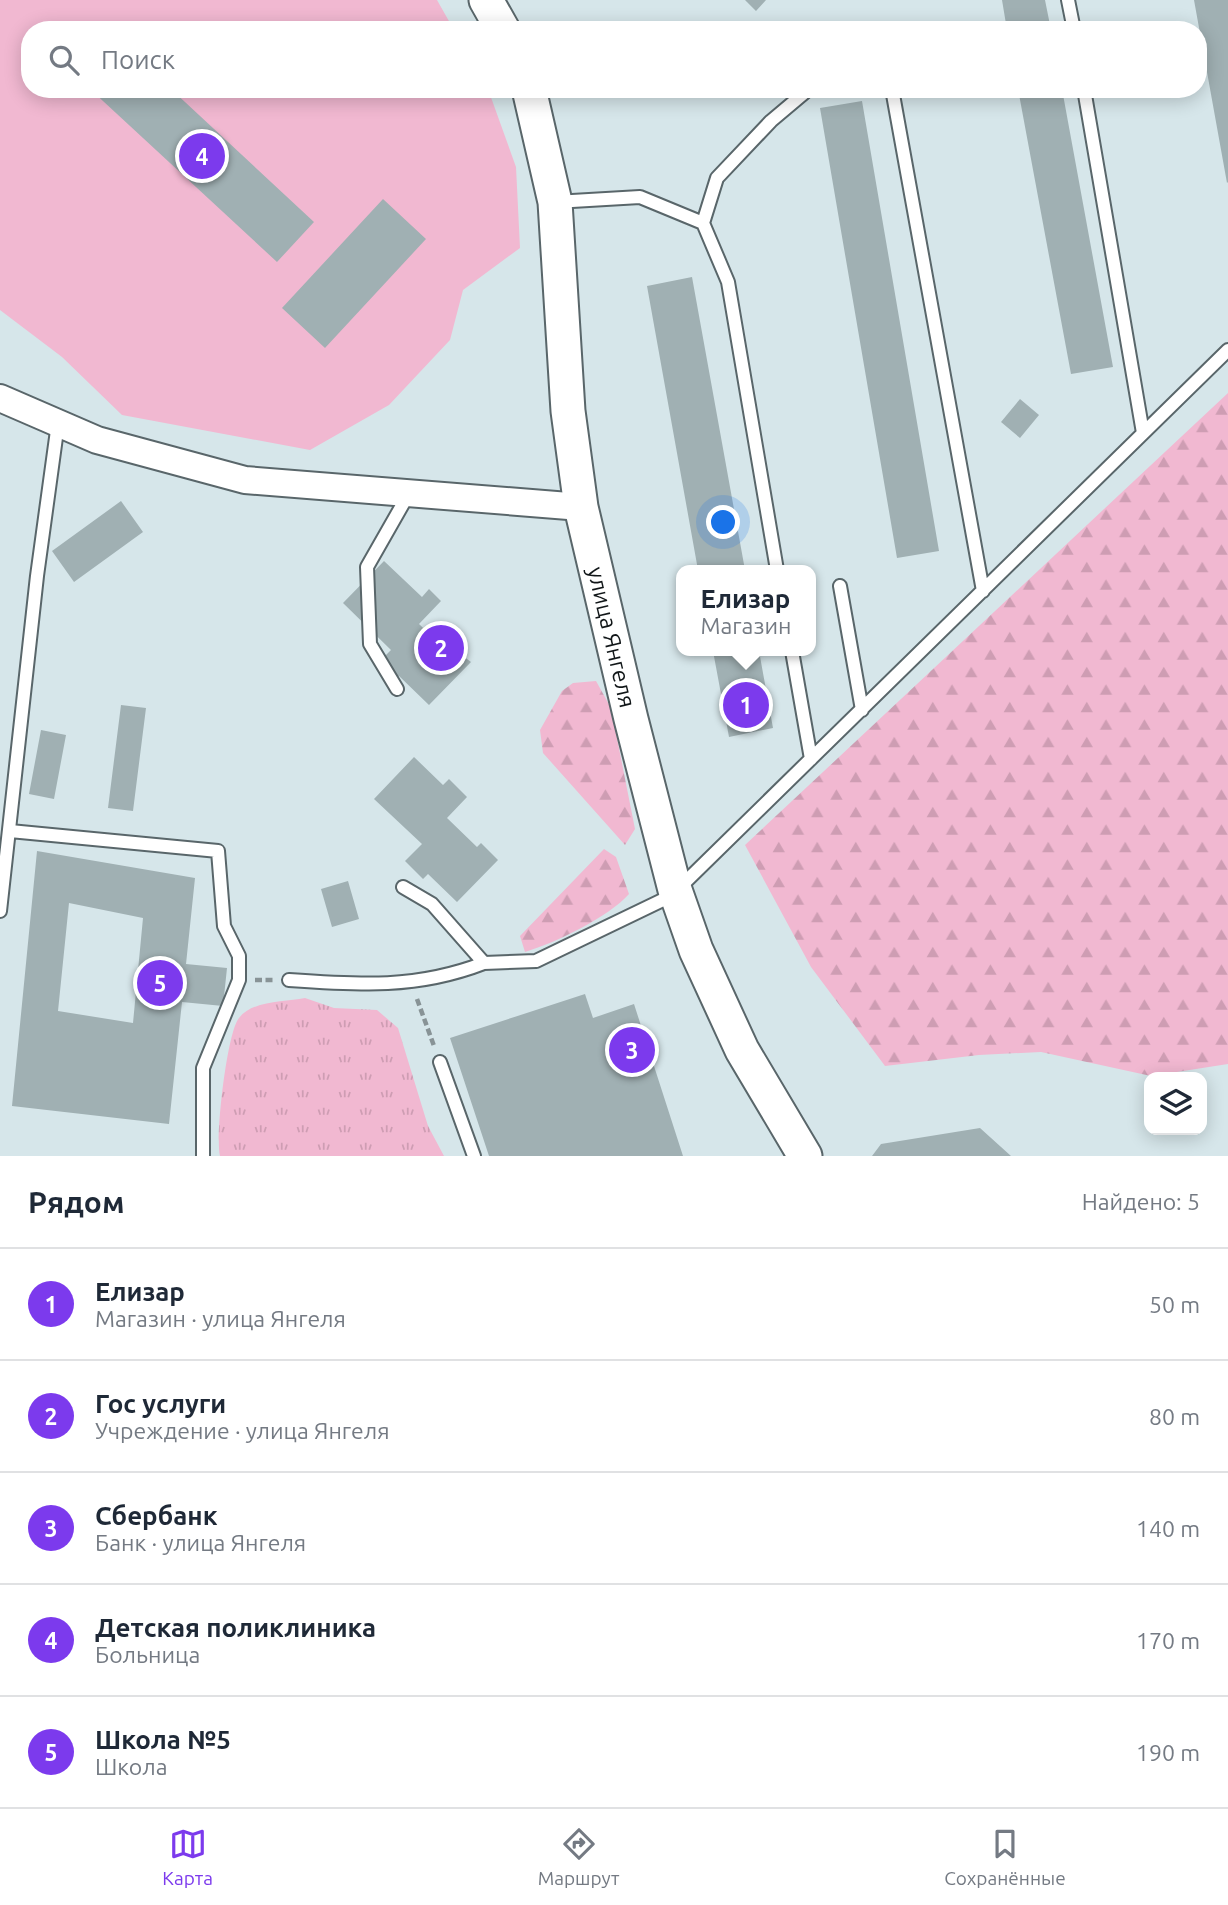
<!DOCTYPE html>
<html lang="ru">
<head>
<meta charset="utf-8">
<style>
  :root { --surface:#fff; --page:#f2f2f3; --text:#1f2937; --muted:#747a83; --line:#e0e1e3; --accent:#7c3aed }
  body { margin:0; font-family:Ubuntu,sans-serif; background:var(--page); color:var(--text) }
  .controls { position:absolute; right:21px; bottom:21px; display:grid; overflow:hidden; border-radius:14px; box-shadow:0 4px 18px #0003 }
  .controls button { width:63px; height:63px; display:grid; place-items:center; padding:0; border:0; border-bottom:2px solid var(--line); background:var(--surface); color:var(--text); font:35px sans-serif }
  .you { position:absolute; left:724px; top:523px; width:24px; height:24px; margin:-18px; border:5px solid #fff; border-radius:50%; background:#1a73e8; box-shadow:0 0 0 10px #1a73e833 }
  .badge { display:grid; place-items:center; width:46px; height:46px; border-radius:50%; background:var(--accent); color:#fff; font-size:23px; font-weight:700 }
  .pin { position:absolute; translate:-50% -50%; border:4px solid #fff; box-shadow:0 2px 7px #0006 }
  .popup { position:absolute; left:676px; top:565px; width:140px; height:91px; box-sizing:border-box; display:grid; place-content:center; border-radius:14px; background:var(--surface); filter:drop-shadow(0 2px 5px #0005); font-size:23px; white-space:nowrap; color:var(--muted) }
  .popup b { font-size:26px; color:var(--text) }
  .popup::after { content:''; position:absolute; left:50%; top:100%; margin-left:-14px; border:14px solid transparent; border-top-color:var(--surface) }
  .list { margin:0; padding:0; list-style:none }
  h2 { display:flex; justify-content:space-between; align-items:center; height:91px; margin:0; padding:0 28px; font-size:30px }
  h2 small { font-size:23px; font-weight:400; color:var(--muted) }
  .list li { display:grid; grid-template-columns:46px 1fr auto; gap:21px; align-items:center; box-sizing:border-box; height:112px; padding:0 28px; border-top:2px solid var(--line) }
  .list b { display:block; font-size:26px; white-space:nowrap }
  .list p { margin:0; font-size:23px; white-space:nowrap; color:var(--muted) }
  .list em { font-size:23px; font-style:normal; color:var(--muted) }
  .icon { flex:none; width:38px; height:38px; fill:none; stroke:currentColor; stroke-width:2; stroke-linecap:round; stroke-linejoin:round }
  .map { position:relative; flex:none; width:1228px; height:1156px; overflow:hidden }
  .search { position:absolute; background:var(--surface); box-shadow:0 4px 18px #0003; left:21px; right:21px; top:21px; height:77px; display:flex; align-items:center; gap:18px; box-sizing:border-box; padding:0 24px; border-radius:28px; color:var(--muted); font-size:26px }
  .sheet { height:651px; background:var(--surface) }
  nav { display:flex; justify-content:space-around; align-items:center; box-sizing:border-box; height:98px; border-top:2px solid var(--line); background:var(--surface); font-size:19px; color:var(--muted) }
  nav a { display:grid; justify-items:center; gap:4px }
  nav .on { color:var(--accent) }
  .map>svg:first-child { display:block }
  .grass { fill:url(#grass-tufts) }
  .forest { fill:url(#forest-firs) }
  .green { fill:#f1b8d1 }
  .building { fill:#a0b0b3; fill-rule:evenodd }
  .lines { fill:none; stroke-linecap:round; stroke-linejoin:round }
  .service-casing { stroke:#59666a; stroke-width:16 }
  .minor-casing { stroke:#59666a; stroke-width:30 }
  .tertiary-casing { stroke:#59666a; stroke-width:37 }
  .path { stroke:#889396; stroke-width:4.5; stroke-dasharray:7 3.5; stroke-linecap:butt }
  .service { stroke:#fff; stroke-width:12 }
  .minor { stroke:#fff; stroke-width:26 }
  .tertiary { stroke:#fff; stroke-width:33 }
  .labels { text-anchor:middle; stroke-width:6; stroke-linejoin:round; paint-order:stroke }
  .street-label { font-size:23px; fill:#111618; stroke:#e3f3f7 }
</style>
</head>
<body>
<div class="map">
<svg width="1228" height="1156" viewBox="0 0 1228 1156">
  <defs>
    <pattern id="grass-tufts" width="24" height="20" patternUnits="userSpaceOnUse" patternTransform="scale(1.75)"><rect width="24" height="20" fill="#f1b8d1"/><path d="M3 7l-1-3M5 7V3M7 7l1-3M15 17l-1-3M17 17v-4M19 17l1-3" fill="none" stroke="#ce9db3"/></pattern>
    <pattern id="forest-firs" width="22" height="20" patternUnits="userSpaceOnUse" patternTransform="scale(1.75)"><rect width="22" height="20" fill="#f1b8d1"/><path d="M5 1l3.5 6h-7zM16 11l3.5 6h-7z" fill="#ce9db3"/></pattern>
  </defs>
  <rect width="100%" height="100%" fill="#d6e6ea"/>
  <path class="grass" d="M305 998 334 1008 377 1010 398 1028 428 1126 444 1156H220C215 1138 227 1032 239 1018 253 1000 285 1002 305 998Z"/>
  <path class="forest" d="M1228 393V1064L1151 1076 1041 1052 979 1055 885 1066 811 967 745 845Z
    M596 681 611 708 635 829 625 845 543 753 540 730 562 691 573 683Z
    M604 849 616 857 629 894C609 917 555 943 525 952L520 936Z"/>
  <path class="green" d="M0 0H437L454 30H30V89H488L516 167 520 248 463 290 450 340 389 405 310 450 122 415 62 357 0 310Z"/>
  <path class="building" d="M745 0H766L756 11Z
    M1002 0H1045L1051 30H1007Z
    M1194 0H1228V182L1227 183Z
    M90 89H171L314 222 277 262Z
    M1018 89H1062L1113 367 1071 374Z
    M862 101 939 551 897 558 820 108Z
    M383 199 426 239 325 348 282 308Z
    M692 277 745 570H698L647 286Z
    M1020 399 1039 415 1020 438 1001 422Z
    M121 501 143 532 74 582 52 551Z
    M384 561 422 597 429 589 441 601 419 624 447 651 451 647 471 662 429 705 399 676 392 683 375 666 391 650 343 603Z
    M713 651H759L773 728 729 737Z
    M121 705 146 708 133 811 108 808Z
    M41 730 66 735 54 799 29 794Z
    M414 757 443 785 449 779 467 797 447 818 477 847 481 843 498 860 457 902 428 874 423 879 405 861 422 844 374 799Z
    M37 851 195 878 186 964 227 968 223 1006 182 1002 169 1124 12 1106ZM69 903 143 918 133 1023 58 1011Z
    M348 881 359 919 332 927 321 889Z
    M585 994 593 1018 634 1004 683 1156H489L450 1038Z
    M980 1128 1011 1156H872L881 1144Z"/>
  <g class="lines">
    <defs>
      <path id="service" d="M1068 0 1074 30
        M892 89 983 591
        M1084 89 1143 433
        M555 202 640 197 703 223
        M777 570 728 282 703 223 717 178 771 121 809 89
        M840 586 862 710
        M792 651 811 759
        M397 689 370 644 367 567 408 495
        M10 831 218 851 224 926 239 956V980L203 1068V1156
        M403 887 432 904 484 963 536 961 671 896 1228 350
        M0 911 37 576 58 423
        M289 980C359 985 417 989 484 963
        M440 1062 474 1156"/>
      <path id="minor" d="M0 398 97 440 245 480 581 507"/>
      <g id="tertiary">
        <path d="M486 0 503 30"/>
        <path id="s1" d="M529 89 555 202 568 411 581 507 631 719 675 890 696 950 742 1050 805 1156"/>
      </g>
    </defs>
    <use href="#service" class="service-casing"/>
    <use href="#minor" class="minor-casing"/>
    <use href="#tertiary" class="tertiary-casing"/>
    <path class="path" d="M255 980H274
      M417 999 434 1046"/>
    <use href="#service" class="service"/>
    <use href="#minor" class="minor"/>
    <use href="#tertiary" class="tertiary"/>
  </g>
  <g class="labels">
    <g class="street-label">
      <text dy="8" stroke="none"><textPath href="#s1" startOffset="556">улица Янгеля</textPath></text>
    </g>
  </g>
</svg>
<div class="controls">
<button><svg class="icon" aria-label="layers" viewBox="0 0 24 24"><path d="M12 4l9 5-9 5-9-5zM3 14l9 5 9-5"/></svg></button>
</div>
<div class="you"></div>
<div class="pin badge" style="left:746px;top:705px">1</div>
<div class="popup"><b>Елизар</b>Магазин</div>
<div class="pin badge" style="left:441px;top:648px">2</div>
<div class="pin badge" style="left:632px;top:1050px">3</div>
<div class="pin badge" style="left:202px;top:156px">4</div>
<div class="pin badge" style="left:160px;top:983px">5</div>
<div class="search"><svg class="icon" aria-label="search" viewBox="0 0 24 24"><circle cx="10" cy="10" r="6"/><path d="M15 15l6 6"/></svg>Поиск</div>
</div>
<section class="sheet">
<h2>Рядом<small>Найдено: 5</small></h2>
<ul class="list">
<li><span class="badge">1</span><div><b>Елизар</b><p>Магазин · улица Янгеля</p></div><em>50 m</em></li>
<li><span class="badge">2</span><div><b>Гос услуги</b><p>Учреждение · улица Янгеля</p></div><em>80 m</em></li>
<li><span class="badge">3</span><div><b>Сбербанк</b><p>Банк · улица Янгеля</p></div><em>140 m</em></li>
<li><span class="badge">4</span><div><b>Детская поликлиника</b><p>Больница</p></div><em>170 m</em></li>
<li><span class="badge">5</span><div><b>Школа №5</b><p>Школа</p></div><em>190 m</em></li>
</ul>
</section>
<nav>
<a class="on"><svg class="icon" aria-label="map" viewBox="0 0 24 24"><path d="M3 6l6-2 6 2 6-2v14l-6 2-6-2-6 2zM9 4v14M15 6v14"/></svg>Карта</a>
<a><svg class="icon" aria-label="directions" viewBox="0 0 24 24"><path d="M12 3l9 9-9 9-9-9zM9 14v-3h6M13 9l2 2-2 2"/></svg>Маршрут</a>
<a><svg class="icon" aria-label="saved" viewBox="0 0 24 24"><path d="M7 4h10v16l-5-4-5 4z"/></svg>Сохранённые</a>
</nav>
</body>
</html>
